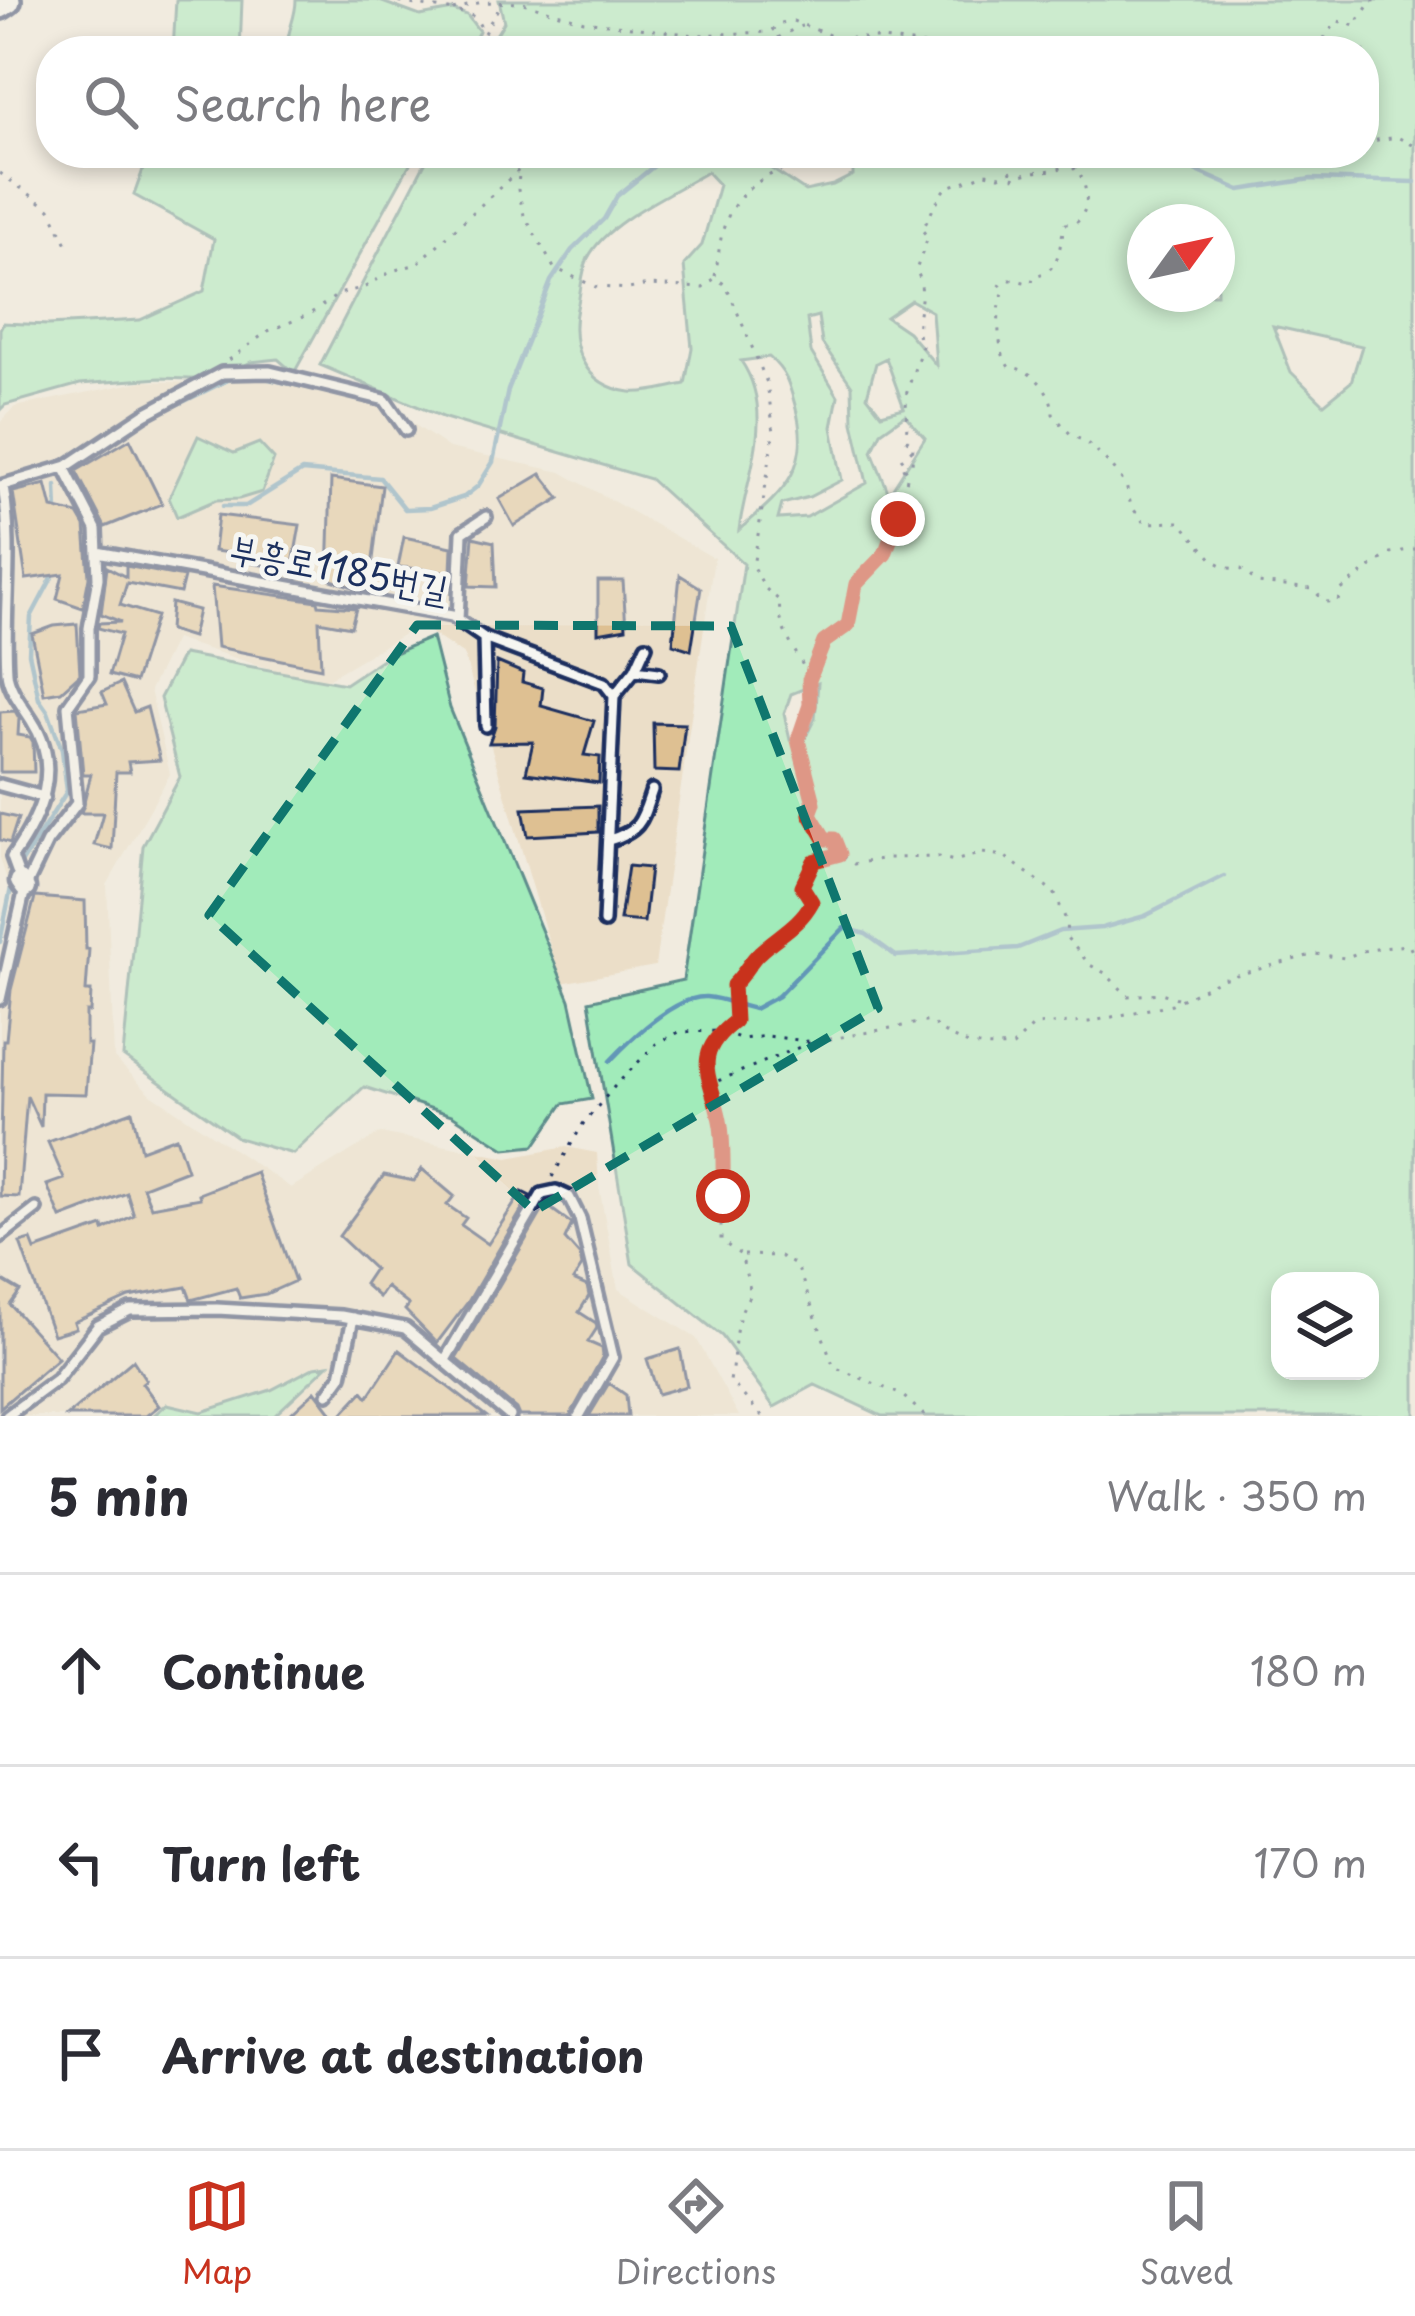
<!DOCTYPE html>
<html lang="en">
<head>
<meta charset="utf-8">
<style>
  :root { --surface:#fff; --page:#f2f2f3; --text:#2b2b33; --muted:#7c7c81; --line:#e1e1e2; --accent:#c8321e }
  body { margin:0; font-family:"Playpen Sans","Poor Story",sans-serif; background:var(--page); color:var(--text) }
  .controls { position:absolute; right:36px; bottom:36px; display:grid; overflow:hidden; border-radius:24px; box-shadow:0 6px 18px #0003 }
  .controls button { width:108px; height:108px; display:grid; place-items:center; padding:0; border:0; border-bottom:3px solid var(--line); background:var(--surface); color:var(--text); font:60px sans-serif }
  .compass { position:absolute; left:1127px; top:204px; width:108px; height:108px; border-radius:50%; background:var(--surface); box-shadow:0 6px 18px #0003; rotate:57deg }
  .stop { position:absolute; width:36px; height:36px; margin:-27px; border:9px solid #c8321e; border-radius:50%; background:#fff }
  .stop.end { background:#c8321e; border-color:#fff; box-shadow:0 3px 12px #0008 }
  .list { margin:0; padding:0; list-style:none }
  h2 { display:flex; justify-content:space-between; align-items:center; height:156px; margin:0; padding:0 48px; font-size:51px }
  h2 small { font-size:39px; font-weight:400; color:var(--muted) }
  .list li { display:grid; grid-template-columns:78px 1fr auto; gap:36px; align-items:center; box-sizing:border-box; height:192px; padding:0 48px; border-top:3px solid var(--line) }
  .list b { display:block; font-size:45px; white-space:nowrap }
  .list em { font-size:39px; font-style:normal; color:var(--muted) }
  .icon { flex:none; width:66px; height:66px; fill:none; stroke:currentColor; stroke-width:2; stroke-linecap:round; stroke-linejoin:round }
  .map { position:relative; flex:none; width:1415px; height:1416px; overflow:hidden }
  .search { position:absolute; background:var(--surface); box-shadow:0 6px 18px #0003; left:36px; right:36px; top:36px; height:132px; display:flex; align-items:center; gap:30px; box-sizing:border-box; padding:0 42px; border-radius:48px; color:var(--muted); font-size:45px }
  .sheet { height:732px; background:var(--surface) }
  nav { display:flex; justify-content:space-around; align-items:center; box-sizing:border-box; height:168px; border-top:3px solid var(--line); background:var(--surface); font-size:33px; color:var(--muted) }
  nav a { display:grid; justify-items:center; gap:6px }
  nav .on { color:var(--accent) }
  .map>svg:first-child { display:block }
  .built { fill:#ebdec8 }
  .green { fill:#a1ebba; stroke:#5e8d8c; stroke-width:3; fill-rule:evenodd }
  .lines { fill:none; stroke-linecap:round; stroke-linejoin:round }
  .stream { stroke:#6297b7; stroke-width:4.5 }
  .building { fill:#dec092; stroke:#1b2f5e; stroke-width:3 }
  .lane-casing { stroke:#1b2f5e; stroke-width:18 }
  .street-casing { stroke:#1b2f5e; stroke-width:27 }
  .secondary-casing { stroke:#1b2f5e; stroke-width:36 }
  .path { stroke:#1b2f5e; stroke-width:3; stroke-dasharray:3 9; stroke-linecap:butt }
  .lane { stroke:#f6f6f2; stroke-width:9 }
  .street { stroke:#f6f6f2; stroke-width:18 }
  .secondary { stroke:#f6f6f2; stroke-width:27 }
  .route { stroke:#c8321e; stroke-width:15 }
  .marked { fill:none; stroke:#0f766e; stroke-width:9; stroke-dasharray:24 15; stroke-linejoin:round }
  .labels { text-anchor:middle; stroke-width:10; stroke-linejoin:round; paint-order:stroke }
  .street-label { font-size:36px; fill:#1b2f5e; stroke:#f6f6f2 }
</style>
</head>
<body>
<div class="map">
<svg width="1415" height="1416" viewBox="0 0 1415 1416">
  <rect width="100%" height="100%" fill="#f1ebdf"/>
  <filter id="ink" filterUnits="userSpaceOnUse"><feTurbulence type="fractalNoise" baseFrequency=".00833" numOctaves="2"/><feDisplacementMap in="SourceGraphic" scale="24" xChannelSelector="R" yChannelSelector="G"/><feConvolveMatrix kernelMatrix="1 2 1 2 8 2 1 2 1" color-interpolation-filters="sRGB"/></filter>
  <g filter="url(#ink)">
    <path class="built" d="M251 365 387 406 449 448 561 472 714 558 655 966 561 983 464 655 419 625 319 684 175 639 150 690 170 774 107 885 114 1058 151 1094 291 1188 380 1133 508 1158 566 1147 597 1153 599 1187 618 1289 696 1338 739 1416H0V976L9 944 13 898 0 858V423L15 407 144 381 216 384Z"/>
    <path class="green" d="M176 0H242L240 51H173Z
      M296 0H377L420 16 453 10 467 15 479 31 469 51H287C286 32 296 19 296 0Z
      M499 0H1415V1416H882L815 1385 774 1407 722 1336 632 1264 589 1001 683 980 744 564 650 479 445 418 320 365 430 153H770L767 166 805 191 833 185 853 175V156L872 153H1364V51H486L504 22ZM707 172 719 185 702 245 684 265 692 348 685 384C669 387 646 394 630 392 583 386 568 345 578 303 581 289 582 271 588 258 607 221 673 193 707 172ZM1145 222H1217V294H1145ZM911 300 932 312 936 365 908 332 886 317ZM818 316 822 343 852 386 853 422 867 483 807 517 778 519 782 504 809 497 842 480 832 427 838 396 811 352 807 319ZM1273 326 1362 346 1351 382 1324 404 1291 372ZM769 357C786 372 789 383 795 405 813 468 784 491 739 530 746 475 777 414 741 361ZM886 358 904 408 881 414 867 396 876 363ZM905 415 925 438 889 494 872 451 881 432ZM818 683 815 718 803 742 790 740 784 714 791 694ZM1280 1281H1370V1371H1280Z
      M149 153H416L294 373 278 359 251 362 218 380 160 378 80 384 5 405 0 410V329L3 323 48 325 140 320 204 291 214 239 134 195Z
      M198 436 234 453 259 443 274 459 262 492 239 499 216 500 177 517 169 498Z
      M432 637 450 708 570 1000 592 1099 563 1104 534 1146 505 1149 452 1115 364 1087 293 1154 238 1138 123 1056 143 846 180 777 160 698 183 654 345 684 387 656Z
      M328 1365 274 1416H153L167 1404 202 1412 271 1390 315 1367Z"/>
    <g class="lines">
      <path class="stream" d="M1156 153 1240 190 1311 179 1415 182
        M164 411 234 377H260L376 403
        M56 486 57 511
        M223 506H246L302 471 380 478 405 509 430 508 464 497 478 486 493 462 508 390 551 281 572 250 604 219 617 196 670 153
        M19 867 67 791 62 750 48 712 39 699 29 653 31 617 56 570
        M0 942 12 883
        M610 1061C631 1039 674 996 706 997 722 998 740 1006 754 1009L778 996 844 928 866 934 896 956 1018 948 1060 931 1102 928 1145 916 1224 876"/>
    </g>
    <path class="building" d="M130 439 162 504 105 527 76 471Z
      M541 474 560 498 514 526 499 499Z
      M331 479 382 486 369 592 328 579Z
      M46 484 52 508 78 514 85 526 89 577 83 608 57 599 63 574 26 579 13 492Z
      M218 515 300 525 292 570 251 563 253 556 214 551Z
      M404 537 452 547 451 572 398 567Z
      M473 537 494 542 496 587 469 586Z
      M126 566 184 577 180 593 127 583 120 605 156 616 135 682 109 675 121 634 98 628 99 623 121 622 101 614 107 567 126 577Z
      M680 575 701 588 691 650 673 644Z
      M598 581H623L626 628 598 633Z
      M212 586 318 601 319 605 356 608 351 627 319 621 321 668 217 647Z
      M171 603 198 610 192 637 169 630Z
      M77 624 80 674 61 691 44 694 32 634 54 626Z
      M497 662 523 673 522 682 543 688 541 706 594 721 584 755 600 757 599 783 526 773 533 742 489 743 495 726Z
      M121 683 134 712 147 707 160 760 128 762 130 772H116L112 849 94 845 103 813H81L91 774H83L77 709 107 704 102 692Z
      M15 711 19 718 18 735 30 737 33 742 34 772H0V712Z
      M653 723 685 724 679 772 654 771Z
      M598 806V832L528 836 523 809Z
      M0 814 18 818 10 843 0 840Z
      M628 866 650 868 644 922 620 920Z
      M35 897 85 901 86 949H89L86 991H91L90 1012H86V1044H90L86 1094 42 1093 41 1127 27 1096 19 1197 0 1196 3 1040H6L11 990Z
      M132 1111 141 1150 176 1137 187 1170 143 1187 151 1207 200 1198 199 1194 256 1172 295 1281 266 1294 240 1298 236 1288 191 1300 186 1287 129 1297 74 1322 76 1328 53 1335 20 1243 31 1240 35 1250 103 1226 104 1230 134 1215 127 1193 61 1218 47 1185 64 1179 48 1142Z
      M422 1169 454 1196 447 1205 466 1218 461 1225 488 1244 522 1192 530 1196 468 1302 437 1343 405 1310 409 1305 386 1287 379 1297 364 1284 374 1269 339 1236 384 1175 414 1181Z
      M546 1205 572 1224 565 1239 580 1256 582 1266 573 1280 587 1286 589 1296 579 1312 596 1323 597 1328 588 1342 602 1348 603 1356 570 1416H519L516 1409 456 1359Z
      M0 1279 20 1291 10 1305 58 1358 0 1408Z
      M680 1349 687 1386 658 1394 647 1359Z
      M399 1350 447 1386 486 1416H340L363 1391 368 1397Z
      M133 1360 146 1380 142 1383 159 1406 146 1416H67Z
      M609 1383 626 1395 628 1416H589Z
      M315 1391 334 1416H288Z"/>
    <g class="lines">
      <defs>
        <path id="lane" d="M0 486 67 466 145 414 222 373 270 372 385 400 406 430
          M3 486C14 549 3 609 7 672 8 689 23 706 32 721 62 767 42 815 12 857L20 879
          M97 552 452 616 484 638 604 683 614 696 604 922
          M458 620 462 533 486 517
          M484 638 486 726
          M635 670 659 673
          M614 696 635 670 646 646
          M0 785 44 797
          M609 840C641 831 642 820 652 790
          M0 999 25 888 47 842 77 803 68 706 89 676V628L98 578 96 529 64 467
          M0 1237 36 1209
          M445 1360 542 1194 556 1191 569 1197 580 1219 613 1357 579 1416
          M328 1394 341 1376 353 1318
          M7 1416 57 1379 98 1326 130 1310 217 1309 341 1316 405 1328 510 1416"/>
        <path id="street" d="M20 881 25 888"/>
        <path id="secondary" d="M0 4 6 0"/>
      </defs>
      <use href="#lane" class="lane-casing"/>
      <use href="#street" class="street-casing"/>
      <use href="#secondary" class="secondary-casing"/>
      <path class="path" d="M388 0C405 5 469 10 475 18 483 28 486 42 495 51
        M453 10 482 2 523 3 584 21 695 35 770 32 781 23 793 21 837 38H876L938 47 1050 46 1058 51
        M484 33 500 5
        M758 51C764 46 795 27 802 26
        M797 51 835 39
        M1322 51 1325 36 1338 21 1355 26 1371 1 1384 0
        M1364 142 1397 137 1415 146
        M520 153 518 190 524 215 554 268 596 287 629 289 648 285 703 288 715 278 726 285 767 383 774 432 753 567 766 589 780 601C776 631 800 653 808 678 815 703 800 718 798 741 797 766 818 791 810 814L825 839H834L840 854 854 864 886 858 938 857 954 861 982 853 1004 856 1054 892 1066 920 1067 938 1090 965 1105 973 1128 996 1161 993 1177 998
        M1291 153H1328
        M1077 158 1080 163 1074 169 1078 170C1088 189 1091 208 1076 223L1065 224C1058 247 1062 272 1033 276L1032 283C1019 283 1009 274 999 287L1003 293C996 310 997 352 1009 367 1031 368 1053 391 1053 414L1072 436 1085 441 1111 465 1126 485 1131 506 1144 523 1180 522 1214 561 1228 568 1241 569 1258 583 1312 589 1326 602 1338 601 1341 590 1390 553 1415 549
        M0 173 50 209 69 248
        M715 276C719 257 719 236 727 219 744 177 791 165 830 153
        M229 360 268 331 308 315 339 294 365 287 392 271 417 264 520 169 558 161 563 156 575 159 584 153
        M904 470 900 460 912 450
        M810 678 824 642 848 625 856 584 885 554 895 534 907 478 904 470 912 466 913 444 907 440 906 395 922 346C909 322 931 295 916 270L928 237 922 230C930 217 938 195 948 187 950 186 979 177 986 173L999 176 1015 170 1014 178C1043 164 1057 180 1083 153
        M708 1082C707 1050 709 1041 735 1021L733 985C743 975 750 961 759 953 778 935 798 926 812 902L802 886 815 861 839 855
        M552 1177 583 1124 614 1087 656 1044 679 1032 721 1031 742 1039 767 1036 814 1042 930 1021C955 1045 979 1049 1013 1046L1034 1025 1089 1022 1172 1004 1222 979 1315 954 1345 958 1362 951 1405 945 1410 947 1415 958
        M744 1255 780 1256 797 1266 834 1367 902 1395 925 1416
        M762 1416 730 1381C737 1345 731 1324 751 1293L741 1255 721 1241V1124L708 1085 812 1042"/>
      <use href="#lane" class="lane"/>
      <use href="#street" class="street"/>
      <use href="#secondary" class="secondary"/>
    </g>
  </g>
  <g class="lines" filter="url(#ink)">
    <path class="route" d="M723 1196C723 1173 724 1149 721 1126 714 1080 687 1057 735 1021L733 985C744 975 750 961 759 953 778 935 799 926 812 902L802 886 814 861 840 854 834 839H825L810 814 814 803 798 740 810 705 809 680 824 642 848 625 856 584 885 554 898 519"/>
  </g>
  <path d="M0 0H1415V1416H0ZM417 625 731 626 878 1008 534 1211 209 915Z" fill="#f1ebdf" fill-opacity=".55" fill-rule="evenodd"/>
  <path class="marked" d="M417 625 731 626 878 1008 534 1211 209 915Z"/>
  <g class="labels">
    <g class="street-label">
      <text transform="translate(339 569) rotate(11)" y="13">부흥로1185번길</text>
    </g>
  </g>
</svg>
<div class="controls">
<button><svg class="icon" aria-label="layers" viewBox="0 0 24 24"><path d="M12 4l9 5-9 5-9-5zM3 14l9 5 9-5"/></svg></button>
</div>
<svg class="compass" viewBox="-18 -18 36 36"><path d="M0-13l5 13h-10z" fill="#e53935"/><path d="M0 13l5-13h-10z" fill="#7c7c81"/></svg>
<div class="stop" style="left:723px;top:1196px"></div>
<div class="stop end" style="left:898px;top:519px"></div>
<div class="search"><svg class="icon" aria-label="search" viewBox="0 0 24 24"><circle cx="10" cy="10" r="6"/><path d="M15 15l6 6"/></svg>Search here</div>
</div>
<section class="sheet">
<h2>5 min<small>Walk · 350 m</small></h2>
<ul class="list">
<li><svg class="icon" aria-label="ahead" viewBox="0 0 24 24"><path d="M12 20V5M6 11l6-6 6 6"/></svg><div><b>Continue</b></div><em>180 m</em></li>
<li><svg class="icon" aria-label="left" viewBox="0 0 24 24"><path d="M17 20v-9H6M10 6l-5 5 5 5"/></svg><div><b>Turn left</b></div><em>170 m</em></li>
<li><svg class="icon" aria-label="arrive" viewBox="0 0 24 24"><path d="M6 21V4h12l-3 4 3 4H6"/></svg><div><b>Arrive at destination</b></div></li>
</ul>
</section>
<nav>
<a class="on"><svg class="icon" aria-label="map" viewBox="0 0 24 24"><path d="M3 6l6-2 6 2 6-2v14l-6 2-6-2-6 2zM9 4v14M15 6v14"/></svg>Map</a>
<a><svg class="icon" aria-label="directions" viewBox="0 0 24 24"><path d="M12 3l9 9-9 9-9-9zM9 14v-3h6M13 9l2 2-2 2"/></svg>Directions</a>
<a><svg class="icon" aria-label="saved" viewBox="0 0 24 24"><path d="M7 4h10v16l-5-4-5 4z"/></svg>Saved</a>
</nav>
</body>
</html>
